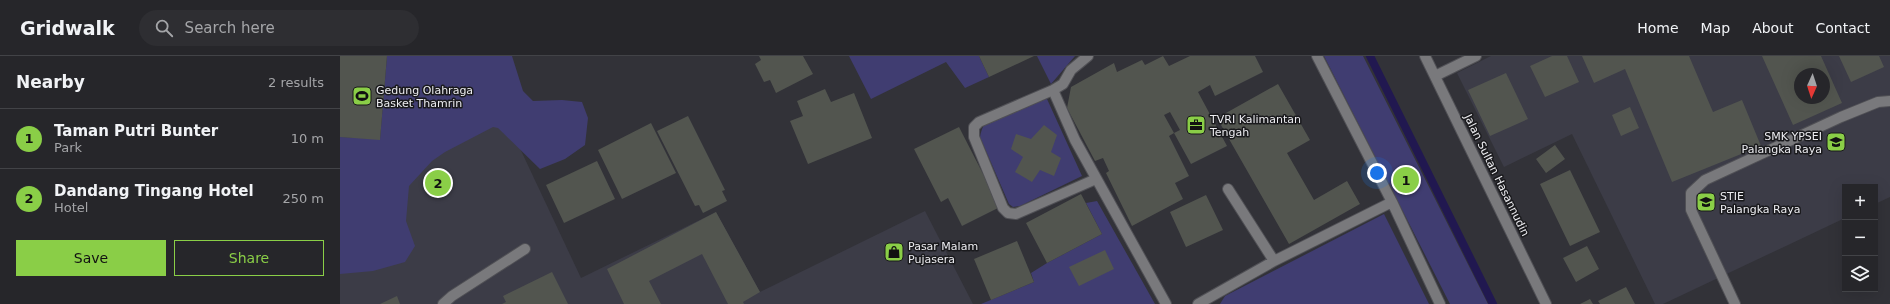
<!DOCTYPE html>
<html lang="en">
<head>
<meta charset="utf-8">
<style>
  :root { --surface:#26262a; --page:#2e2e32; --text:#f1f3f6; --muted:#a4a5a8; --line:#424347; --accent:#8ace47 }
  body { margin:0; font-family:"DejaVu Sans",sans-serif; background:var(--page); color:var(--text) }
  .controls { position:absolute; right:12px; bottom:12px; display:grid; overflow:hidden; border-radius:0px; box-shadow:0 4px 16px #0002 }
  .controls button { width:36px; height:36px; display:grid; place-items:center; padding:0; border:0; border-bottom:1px solid var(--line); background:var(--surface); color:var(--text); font:20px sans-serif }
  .compass { position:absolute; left:1454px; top:12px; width:36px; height:36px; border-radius:50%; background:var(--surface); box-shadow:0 4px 16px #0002; rotate:183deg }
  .you { position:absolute; left:1037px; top:117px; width:14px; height:14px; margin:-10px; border:3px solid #fff; border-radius:50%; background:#1a73e8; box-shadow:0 0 0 6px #1a73e833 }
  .badge { display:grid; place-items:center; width:26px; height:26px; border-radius:50%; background:var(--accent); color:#111; font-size:13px; font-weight:700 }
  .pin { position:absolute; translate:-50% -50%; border:2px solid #fff; box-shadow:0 1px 4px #0006 }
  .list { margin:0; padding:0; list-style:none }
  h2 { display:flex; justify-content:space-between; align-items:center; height:52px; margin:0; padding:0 16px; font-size:17px }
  h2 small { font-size:13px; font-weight:400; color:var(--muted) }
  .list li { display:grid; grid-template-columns:26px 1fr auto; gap:12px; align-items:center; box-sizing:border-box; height:60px; padding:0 16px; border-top:1px solid var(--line) }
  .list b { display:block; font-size:15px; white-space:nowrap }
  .list p { margin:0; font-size:13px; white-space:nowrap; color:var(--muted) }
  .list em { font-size:13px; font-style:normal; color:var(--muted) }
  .actions { display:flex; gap:8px; padding:12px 16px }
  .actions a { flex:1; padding:9px 0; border:1px solid var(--accent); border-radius:0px; text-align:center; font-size:14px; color:var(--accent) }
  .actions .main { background:var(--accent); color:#111 }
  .icon { flex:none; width:22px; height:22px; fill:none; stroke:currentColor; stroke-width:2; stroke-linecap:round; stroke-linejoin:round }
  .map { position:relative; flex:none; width:1550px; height:248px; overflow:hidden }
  header { display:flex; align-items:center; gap:24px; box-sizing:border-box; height:56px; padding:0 20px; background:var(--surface); border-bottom:1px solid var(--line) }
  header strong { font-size:19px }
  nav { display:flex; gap:22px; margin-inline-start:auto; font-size:14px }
  .search { width:280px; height:36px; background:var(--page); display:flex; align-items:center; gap:10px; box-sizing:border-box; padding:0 14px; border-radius:22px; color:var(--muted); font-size:15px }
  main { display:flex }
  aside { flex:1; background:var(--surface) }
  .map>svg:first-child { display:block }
  .built { fill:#3c3c47; fill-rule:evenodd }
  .green { fill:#403d71 }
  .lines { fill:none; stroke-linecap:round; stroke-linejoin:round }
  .stream { stroke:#211850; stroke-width:8 }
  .building { fill:#52554f; fill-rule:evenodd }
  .minor-casing { stroke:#505055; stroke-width:12 }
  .minor { stroke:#79797c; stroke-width:10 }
  .labels { text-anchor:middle; stroke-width:3; stroke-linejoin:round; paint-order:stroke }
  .poi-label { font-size:11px; fill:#ececf0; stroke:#1a1a1d; text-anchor:start }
  .street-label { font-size:11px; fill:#ececf0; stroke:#1a1a1d }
</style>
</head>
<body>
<header>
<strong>Gridwalk</strong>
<div class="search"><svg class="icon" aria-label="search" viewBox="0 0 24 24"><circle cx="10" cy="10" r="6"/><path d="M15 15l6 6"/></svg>Search here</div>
<nav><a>Home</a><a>Map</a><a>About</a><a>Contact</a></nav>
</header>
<main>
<aside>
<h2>Nearby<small>2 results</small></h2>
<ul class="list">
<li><span class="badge">1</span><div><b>Taman Putri Bunter</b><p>Park</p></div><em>10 m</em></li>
<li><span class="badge">2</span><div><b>Dandang Tingang Hotel</b><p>Hotel</p></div><em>250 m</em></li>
</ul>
<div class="actions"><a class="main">Save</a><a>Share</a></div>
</aside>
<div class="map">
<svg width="1550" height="248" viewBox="0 0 1550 248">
  <rect width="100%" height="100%" fill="#323238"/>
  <path class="built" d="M1151 0H1550V141L1535 148V131H1505V162L1323 248H1315L1232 78 1164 111 1117 17ZM1460 18H1484V42H1460Z
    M152 33 241 222 376 156 420 236 585 155 633 248H0V81L40 84Z"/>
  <path class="green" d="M47 0H172L183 35 193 45 222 44 242 46 248 62 245 89 225 103 200 113 158 72 153 71 105 96 92 105 69 130 66 165 75 190 65 206 33 215 0 218V81L40 83Z
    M509 0H639L649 21 625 32 606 6 531 43Z
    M697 0H735L711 28Z
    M984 0H1023L1148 248H1110Z
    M707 43 742 120 680 150 673 151 669 148 640 81C641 76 642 71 646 67 657 57 691 48 707 43Z
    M757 145 815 248H641L694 226 691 217 707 207 762 178 746 147Z
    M1044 158 1089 248H880L885 240Z"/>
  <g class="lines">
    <path class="stream" d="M1030 0 1153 248"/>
  </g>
  <path class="building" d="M0 0H47L40 84 0 81Z
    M419 0H463L473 18 436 37 430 24 424 26 415 8 421 4Z
    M639 0H694L649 21Z
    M823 0 829 10 850 0H915L923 16 875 40 870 29 858 36 887 90 851 108 834 77 840 74 830 56 824 59 834 77 829 80 849 120 835 127 843 143 792 170 766 117 769 115 763 102 755 105 727 52 731 31 774 7 777 16 802 4 805 9Z
    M1212 0H1227L1239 26 1205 41 1190 10Z
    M1242 0H1349L1373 56 1402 44 1421 90 1332 126 1285 13 1254 27Z
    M1422 0H1481L1502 47 1453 69ZM1460 18H1484V42H1460Z
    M1499 0H1539L1544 11 1511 26Z
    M1166 17 1188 63 1150 80 1128 34Z
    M938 28 970 84 947 97 974 144 1007 125 1020 148 949 188 877 62Z
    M485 33 491 46 514 37 532 82 468 108 450 65 463 60 457 45Z
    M1290 51 1299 72 1281 80 1272 59Z
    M348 60 385 134 382 135 387 145 363 157 359 149 355 150 317 75Z
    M311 67 336 117 282 143 258 94Z
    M704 69 717 79 711 96 721 102 714 120 700 114 692 126 675 116 683 101 671 93 676 78 691 83Z
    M619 71 660 151 622 170 608 142 601 146 574 93Z
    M1215 89 1225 103 1206 117 1196 103Z
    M257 105 275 143 224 167 206 129Z
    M1230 114 1260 176 1230 190 1200 128Z
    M741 138 762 178 707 207 686 167Z
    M866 139 883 174 846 191 830 156Z
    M376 156 420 236 403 246 404 248H388L362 198 309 225 321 248H284L267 213Z
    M677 185 694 226 651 244 634 203Z
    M1247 190 1259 213 1236 226 1223 202Z
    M765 194 774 213 739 230 729 211Z
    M212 216 228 248H162L166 246 163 240Z
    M1286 231 1295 248H1260L1258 245Z
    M57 240 60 248H40Z
    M1250 243 1253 248H1240Z"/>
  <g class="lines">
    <defs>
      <path id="minor" d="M748 0 731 14 723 28 713 34 735 84 826 248
        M977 0 1052 146 1100 248
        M1085 0 1206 248
        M1095 20 1136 0
        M713 34 639 66 634 71V81L663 152 668 157 676 158 756 123
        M888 133 934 205
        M103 248 112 240 185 193
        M858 248 934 205 1052 146
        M1395 248 1351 154V137L1365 124 1501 61 1538 46 1550 45"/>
    </defs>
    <use href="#minor" class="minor-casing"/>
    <use href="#minor" class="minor"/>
  </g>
  <defs>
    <symbol id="stadium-square" viewBox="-11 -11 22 22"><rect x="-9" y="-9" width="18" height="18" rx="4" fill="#8ace47" stroke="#1a1a1d"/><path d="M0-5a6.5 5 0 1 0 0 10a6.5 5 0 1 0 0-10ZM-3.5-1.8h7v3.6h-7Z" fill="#111"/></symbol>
    <symbol id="office-square" viewBox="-11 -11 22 22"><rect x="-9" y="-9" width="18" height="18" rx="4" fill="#8ace47" stroke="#1a1a1d"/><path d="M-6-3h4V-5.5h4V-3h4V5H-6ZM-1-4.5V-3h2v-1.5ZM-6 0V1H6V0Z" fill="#111"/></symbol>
    <symbol id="school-square" viewBox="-11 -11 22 22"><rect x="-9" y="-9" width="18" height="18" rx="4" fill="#8ace47" stroke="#1a1a1d"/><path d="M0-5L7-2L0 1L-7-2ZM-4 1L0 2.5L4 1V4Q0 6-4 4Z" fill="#111"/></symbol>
    <symbol id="shop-square" viewBox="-11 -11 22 22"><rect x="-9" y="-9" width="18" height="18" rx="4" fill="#8ace47" stroke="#1a1a1d"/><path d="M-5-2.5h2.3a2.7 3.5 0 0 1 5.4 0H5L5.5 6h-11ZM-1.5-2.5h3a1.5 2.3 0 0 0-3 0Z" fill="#111"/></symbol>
  </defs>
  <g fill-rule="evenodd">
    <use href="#stadium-square" x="11" y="29" width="22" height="22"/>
    <use href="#office-square" x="845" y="58" width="22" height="22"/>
    <use href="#school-square" x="1485" y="75" width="22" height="22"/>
    <use href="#school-square" x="1355" y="135" width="22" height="22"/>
    <use href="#shop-square" x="543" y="185" width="22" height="22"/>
  </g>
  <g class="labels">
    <g class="poi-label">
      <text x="36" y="38">Gedung Olahraga<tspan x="36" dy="13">Basket Thamrin</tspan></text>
      <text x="870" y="67">TVRI Kalimantan<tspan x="870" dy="13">Tengah</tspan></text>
      <text x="1482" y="84" text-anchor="end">SMK YPSEI<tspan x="1482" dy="13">Palangka Raya</tspan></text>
      <text x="1380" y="144">STIE<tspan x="1380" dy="13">Palangka Raya</tspan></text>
      <text x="568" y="194">Pasar Malam<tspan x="568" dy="13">Pujasera</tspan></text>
    </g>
    <g class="street-label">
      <text transform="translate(1157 119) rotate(64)" y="4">Jalan Sultan Hasannudin</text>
    </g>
  </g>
</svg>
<div class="controls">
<button>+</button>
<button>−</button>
<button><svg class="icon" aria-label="layers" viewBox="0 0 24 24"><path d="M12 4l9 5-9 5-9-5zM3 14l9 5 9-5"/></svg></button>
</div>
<svg class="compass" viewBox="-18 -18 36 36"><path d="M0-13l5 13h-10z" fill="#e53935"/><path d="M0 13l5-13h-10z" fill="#a4a5a8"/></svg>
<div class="you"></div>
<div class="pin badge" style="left:1066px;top:124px">1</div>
<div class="pin badge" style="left:98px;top:127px">2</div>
</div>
</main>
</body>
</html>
